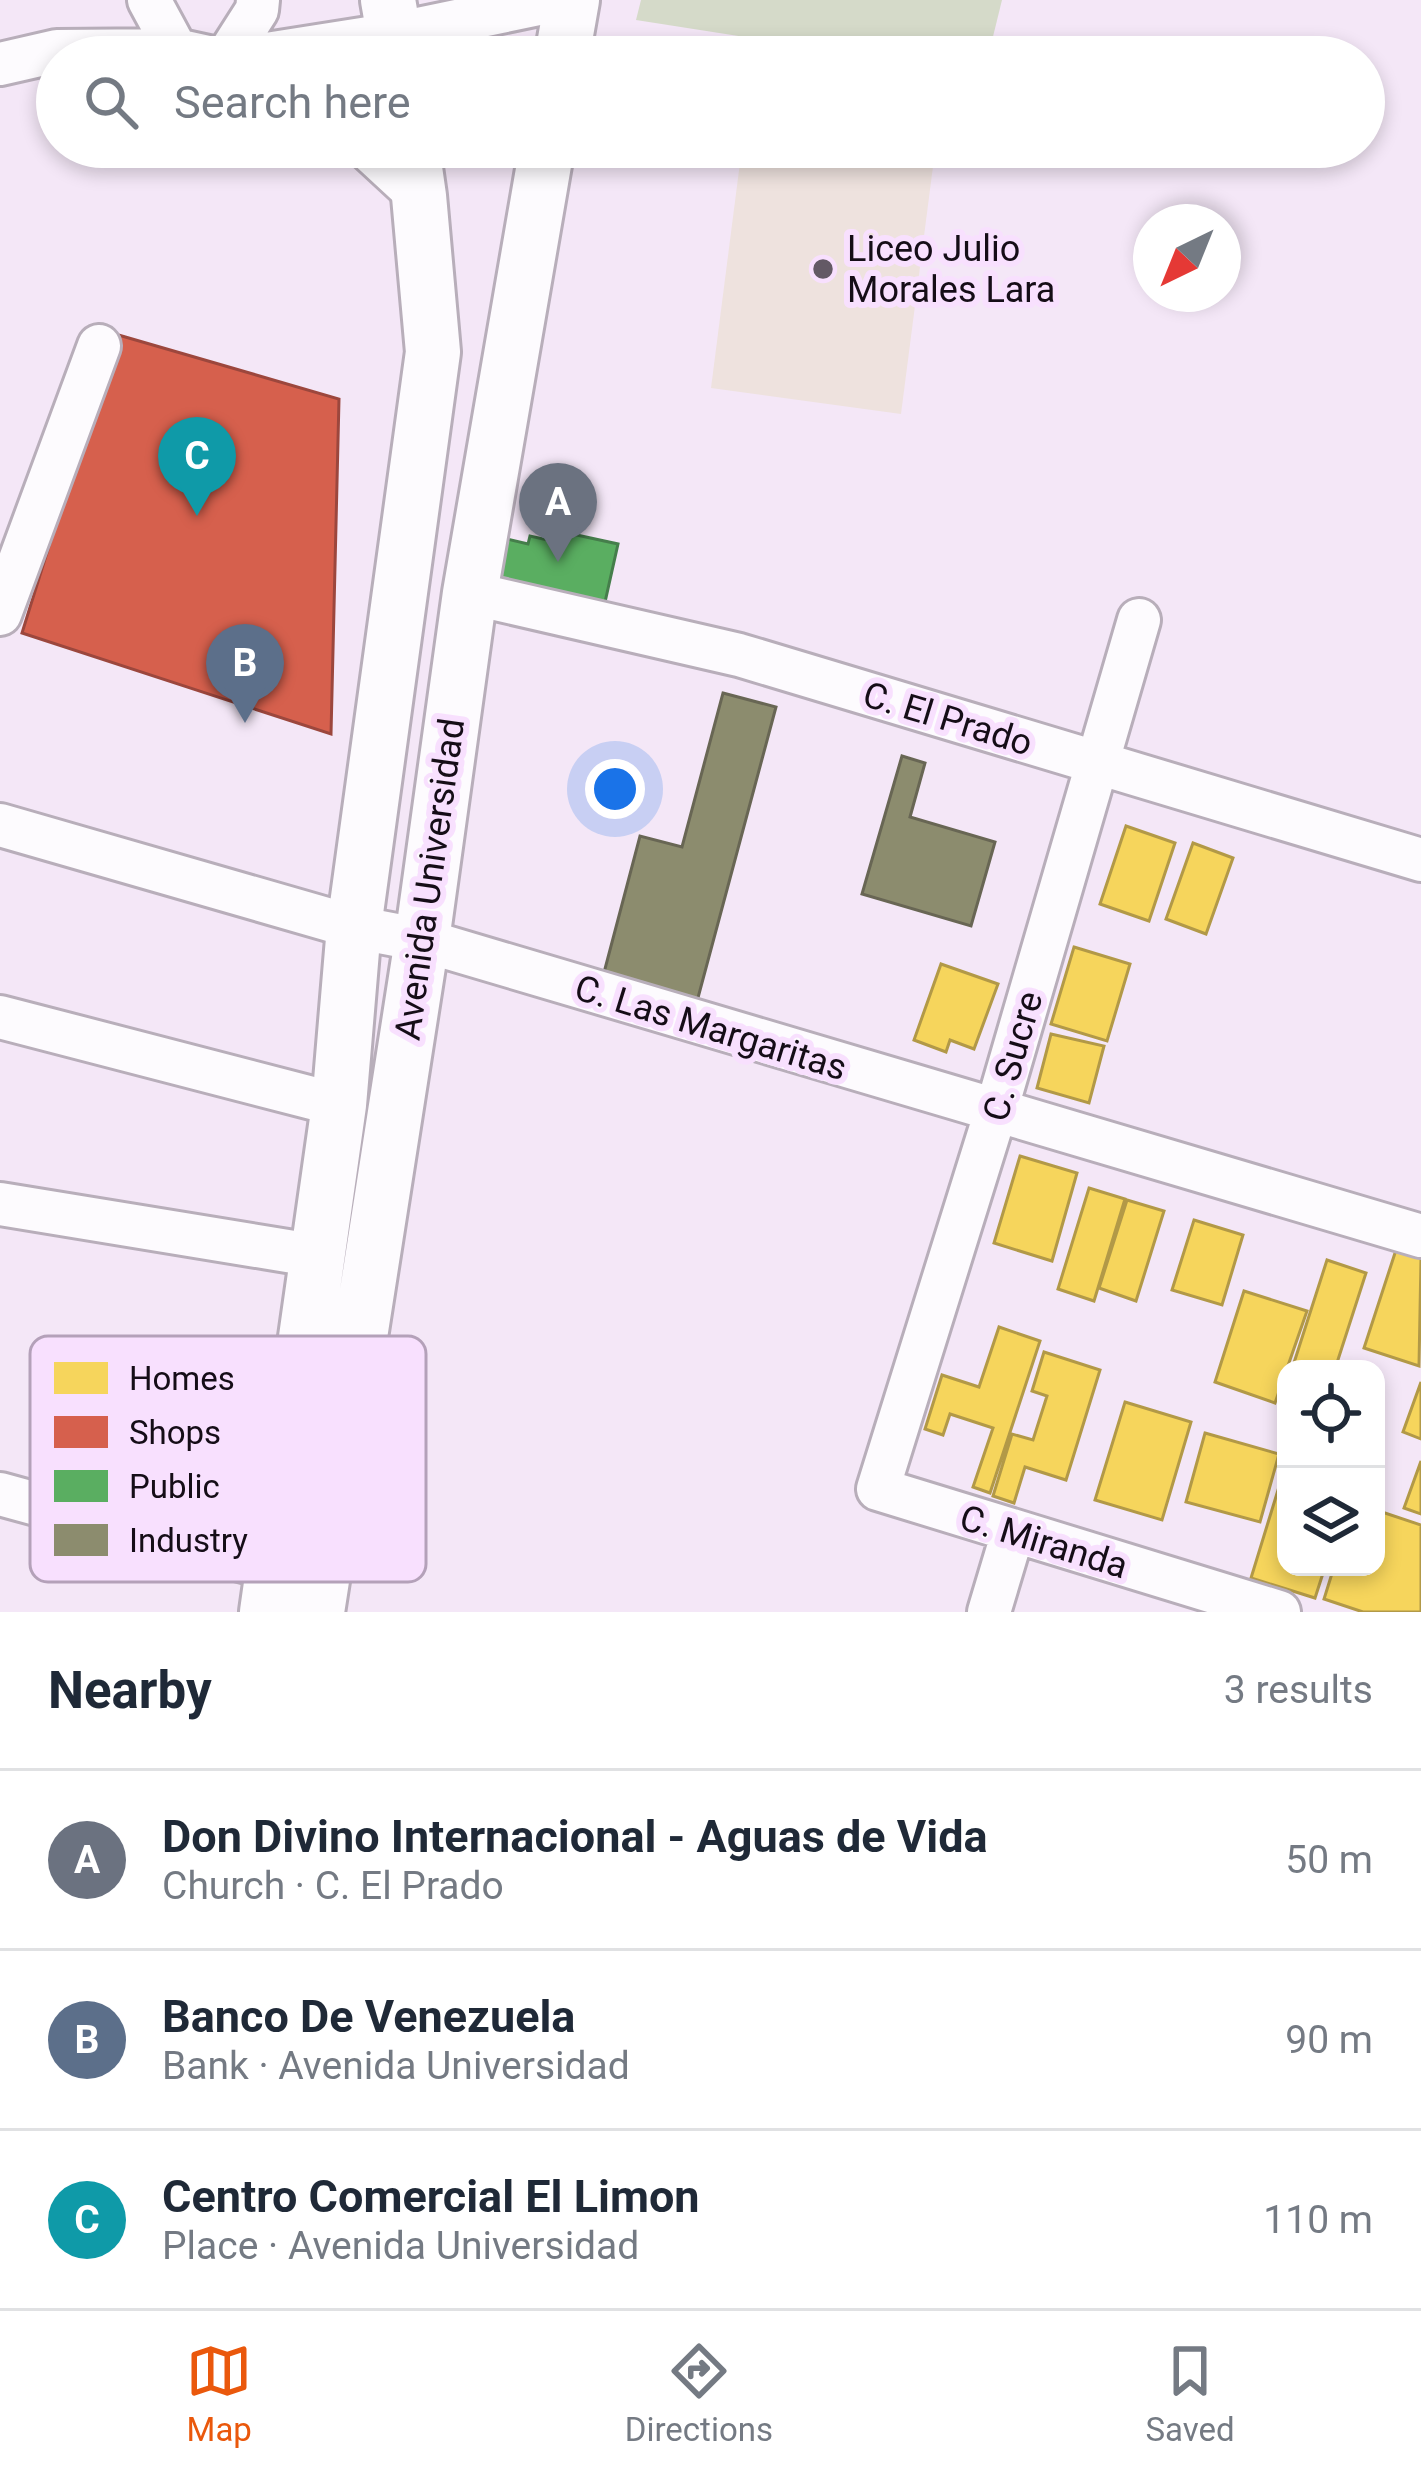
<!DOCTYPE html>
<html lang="en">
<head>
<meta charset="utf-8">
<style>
  :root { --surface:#fff; --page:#f2f2f3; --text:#1f2937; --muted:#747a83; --line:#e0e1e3; --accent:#ea580c }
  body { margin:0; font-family:Roboto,sans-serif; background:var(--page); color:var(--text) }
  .controls { position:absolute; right:36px; bottom:36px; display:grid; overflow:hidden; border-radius:24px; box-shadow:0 6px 18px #0003 }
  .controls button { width:108px; height:108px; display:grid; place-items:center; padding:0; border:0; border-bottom:3px solid var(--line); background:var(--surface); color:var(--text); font:60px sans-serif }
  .compass { position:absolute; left:1133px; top:204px; width:108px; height:108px; border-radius:50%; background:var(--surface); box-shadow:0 6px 18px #0003; rotate:223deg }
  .you { position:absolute; left:615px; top:789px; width:42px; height:42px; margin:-30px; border:9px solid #fff; border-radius:50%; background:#1a73e8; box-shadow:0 0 0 18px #1a73e833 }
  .badge { display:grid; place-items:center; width:78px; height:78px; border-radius:50%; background:var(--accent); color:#fff; font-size:39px; font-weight:700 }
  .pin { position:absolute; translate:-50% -99px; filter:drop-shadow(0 3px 6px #0008) }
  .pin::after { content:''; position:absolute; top:63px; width:42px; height:36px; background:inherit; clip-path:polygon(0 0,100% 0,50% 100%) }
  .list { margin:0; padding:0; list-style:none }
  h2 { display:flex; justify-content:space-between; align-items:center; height:156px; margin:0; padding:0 48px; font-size:51px }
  h2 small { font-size:39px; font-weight:400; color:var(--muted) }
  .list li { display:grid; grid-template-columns:78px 1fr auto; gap:36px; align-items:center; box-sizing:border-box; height:180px; padding:0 48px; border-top:3px solid var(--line) }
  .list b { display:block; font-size:45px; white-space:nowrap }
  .list p { margin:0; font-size:39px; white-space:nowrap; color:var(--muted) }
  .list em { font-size:39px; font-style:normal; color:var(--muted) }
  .icon { flex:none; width:66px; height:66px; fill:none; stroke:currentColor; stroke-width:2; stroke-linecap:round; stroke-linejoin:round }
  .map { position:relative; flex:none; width:1421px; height:1612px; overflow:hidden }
  .search { position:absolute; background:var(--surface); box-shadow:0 6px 18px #0003; left:36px; right:36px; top:36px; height:132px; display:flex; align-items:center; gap:30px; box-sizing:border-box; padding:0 42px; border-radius:66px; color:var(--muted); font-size:45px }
  .sheet { height:696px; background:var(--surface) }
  nav { display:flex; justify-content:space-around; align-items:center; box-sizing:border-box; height:168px; border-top:3px solid var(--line); background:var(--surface); font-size:33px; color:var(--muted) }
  nav a { display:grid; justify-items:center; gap:6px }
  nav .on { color:var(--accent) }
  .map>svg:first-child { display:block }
  .education { fill:#eee2de }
  .green { fill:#d5dac9 }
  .homes { fill:#f6d55c; stroke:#b29947; stroke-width:3 }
  .shops { fill:#d6604d; stroke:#9c473d; stroke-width:3 }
  .public { fill:#5aae61; stroke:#457e4b; stroke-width:3 }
  .industry { fill:#8c8c6e; stroke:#686654; stroke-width:3 }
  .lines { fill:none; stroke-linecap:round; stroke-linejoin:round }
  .minor-casing { stroke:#b8aeba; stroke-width:48 }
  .major-casing { stroke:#b8aeba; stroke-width:60 }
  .minor { stroke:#fdfbfe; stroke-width:42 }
  .major { stroke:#fdfbfe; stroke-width:54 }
  .poi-dot { fill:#635965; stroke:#f8e0fe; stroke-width:4.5 }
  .labels { text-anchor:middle; stroke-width:12; stroke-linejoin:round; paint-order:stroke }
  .poi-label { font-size:36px; fill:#150d17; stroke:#f8e0fe; text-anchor:start }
  .street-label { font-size:36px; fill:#150d17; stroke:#f8e0fe }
  .key { fill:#f8e0fe; stroke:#b4a1b9; stroke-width:3 }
  .key-label { font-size:33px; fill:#150d17 }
</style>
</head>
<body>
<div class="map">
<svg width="1421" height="1612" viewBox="0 0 1421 1612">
  <rect width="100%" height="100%" fill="#f4e7f7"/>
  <path class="education" d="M742 147H909L935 151 901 414 711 388Z"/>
  <path class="green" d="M641 0H1002L988 57H872L636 20Z"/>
  <path class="homes" d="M134 356 193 369 191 381 219 388 222 372 257 393 235 490 208 484 205 496 190 493 192 483 168 477 166 488 136 481 138 470 110 463Z
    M103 552 241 598 210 690 73 644Z
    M1126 826 1175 843 1149 921 1100 904Z
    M1193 843 1233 858 1206 934 1166 919Z
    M1074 947 1130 964 1107 1041 1051 1024Z
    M941 964 998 984 974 1049 950 1040 946 1052 914 1040Z
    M1051 1034 1104 1046 1089 1103 1037 1088Z
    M1020 1156 1077 1173 1052 1261 994 1243Z
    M1089 1188 1125 1199 1094 1301 1058 1289Z
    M1127 1200 1164 1211 1136 1301 1099 1288Z
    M1194 1220 1243 1235 1222 1305 1172 1290Z
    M1396 1250 1421 1258 1419 1366 1364 1348Z
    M1327 1260 1366 1273 1335 1369H1292Z
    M1244 1291 1307 1311 1275 1403 1215 1382Z
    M999 1327 1040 1341 990 1493 973 1487 993 1428 950 1414 943 1435 925 1429 942 1375 979 1387Z
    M1044 1352 1100 1370 1066 1480 1025 1467 1014 1503 993 1496 1012 1434 1033 1440 1047 1396 1032 1391Z
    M1421 1382V1439L1403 1432Z
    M1125 1402 1191 1422 1162 1520 1095 1500Z
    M1205 1433 1279 1454 1260 1522 1186 1502Z
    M1421 1461V1514L1404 1508Z
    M1286 1464V1567H1325L1315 1598 1251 1578Z
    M1376 1510 1421 1525V1612H1363L1324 1599 1334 1567H1376Z"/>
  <path class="shops" d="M115 334 339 399 331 734 22 633Z"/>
  <path class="public" d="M563 532 618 544 603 611 499 580 507 539 528 544 530 536 561 543Z"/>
  <path class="industry" d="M723 693 776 707 695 1009 601 984 640 836 682 847Z
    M902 756 925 763 910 817 995 842 971 926 862 894Z"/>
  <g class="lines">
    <defs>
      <path id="minor" d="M149 0 176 50
        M227 57 257 10 258 0
        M248 57 394 34 558 0
        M0 64 57 51 176 50 208 57
        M366 147 419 196
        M470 593 739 655 1421 860
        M0 614 99 346
        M1139 620 996 1111 878 1489 1279 1612
        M0 825 354 927 422 940 1421 1236
        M0 1017 339 1105
        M0 1204 318 1256
        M0 1494 273 1569
        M989 1612 1013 1532"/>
      <path id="major" d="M388 0 398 57
        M562 57 572 0
        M267 1612 339 1105 354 927 433 352 419 196 412 147
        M317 1612 422 940 470 593 547 147"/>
    </defs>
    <use href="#minor" class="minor-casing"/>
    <use href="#major" class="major-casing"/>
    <use href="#minor" class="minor"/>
    <use href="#major" class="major"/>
  </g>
  <circle class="poi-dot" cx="823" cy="269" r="12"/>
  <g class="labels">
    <g class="poi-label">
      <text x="847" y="261">Liceo Julio<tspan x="847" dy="41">Morales Lara</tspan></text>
    </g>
    <g class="street-label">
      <text transform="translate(948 718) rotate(17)" y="13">C. El Prado</text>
      <text transform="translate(429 879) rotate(-82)" y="13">Avenida Universidad</text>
      <text transform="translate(711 1027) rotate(17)" y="13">C. Las Margaritas</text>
      <text transform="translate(1012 1056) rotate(-74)" y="13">C. Sucre</text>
      <text transform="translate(1044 1541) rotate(17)" y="13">C. Miranda</text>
    </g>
  </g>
  <rect x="30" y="1336" width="396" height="246" rx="18" class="key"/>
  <rect x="54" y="1362" width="54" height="32" fill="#f6d55c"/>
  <rect x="54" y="1416" width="54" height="32" fill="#d6604d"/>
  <rect x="54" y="1470" width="54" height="32" fill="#5aae61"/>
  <rect x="54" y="1524" width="54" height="32" fill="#8c8c6e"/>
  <g class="key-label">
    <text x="129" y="1390">Homes</text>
    <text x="129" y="1444">Shops</text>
    <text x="129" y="1498">Public</text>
    <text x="129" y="1552">Industry</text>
  </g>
</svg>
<div class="controls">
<button><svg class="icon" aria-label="locate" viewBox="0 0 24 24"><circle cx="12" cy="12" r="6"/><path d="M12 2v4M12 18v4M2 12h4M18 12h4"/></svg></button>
<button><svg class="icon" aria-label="layers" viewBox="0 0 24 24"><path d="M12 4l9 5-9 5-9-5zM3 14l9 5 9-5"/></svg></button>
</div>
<svg class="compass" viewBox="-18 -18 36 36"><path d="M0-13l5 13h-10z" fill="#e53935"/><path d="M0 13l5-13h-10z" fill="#747a83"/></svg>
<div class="you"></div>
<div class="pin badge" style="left:558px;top:562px;background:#6b7280">A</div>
<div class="pin badge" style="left:245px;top:723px;background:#5c6f8a">B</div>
<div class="pin badge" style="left:197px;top:516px;background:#0f9aa8">C</div>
<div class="search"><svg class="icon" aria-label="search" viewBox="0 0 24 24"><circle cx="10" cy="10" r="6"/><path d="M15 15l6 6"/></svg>Search here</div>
</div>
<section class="sheet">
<h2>Nearby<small>3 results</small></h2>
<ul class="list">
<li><span class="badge" style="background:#6b7280">A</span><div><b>Don Divino Internacional - Aguas de Vida</b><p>Church · C. El Prado</p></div><em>50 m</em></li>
<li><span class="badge" style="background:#5c6f8a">B</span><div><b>Banco De Venezuela</b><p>Bank · Avenida Universidad</p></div><em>90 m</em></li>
<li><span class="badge" style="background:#0f9aa8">C</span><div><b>Centro Comercial El Limon</b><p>Place · Avenida Universidad</p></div><em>110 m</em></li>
</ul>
</section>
<nav>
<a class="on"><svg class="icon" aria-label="map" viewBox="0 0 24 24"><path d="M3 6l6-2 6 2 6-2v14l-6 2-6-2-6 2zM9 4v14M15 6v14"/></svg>Map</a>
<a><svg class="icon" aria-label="directions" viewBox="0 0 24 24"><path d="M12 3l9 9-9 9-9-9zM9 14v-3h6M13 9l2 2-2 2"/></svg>Directions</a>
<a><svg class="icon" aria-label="saved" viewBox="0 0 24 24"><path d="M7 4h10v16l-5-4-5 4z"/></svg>Saved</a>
</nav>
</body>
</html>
